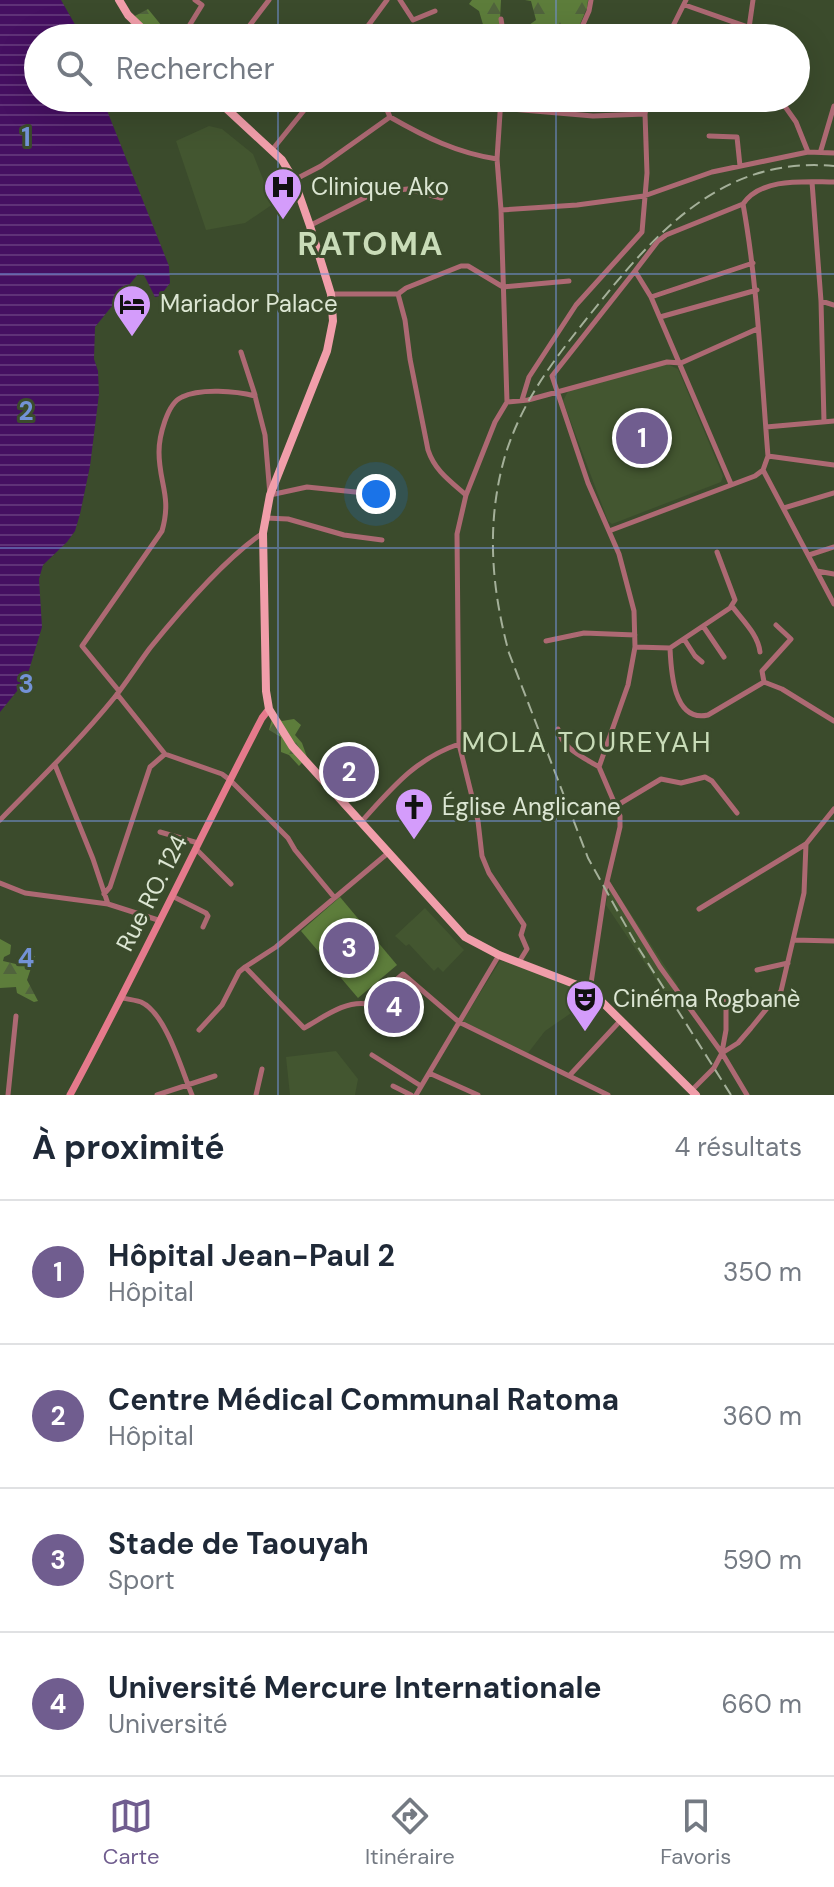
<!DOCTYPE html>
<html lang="fr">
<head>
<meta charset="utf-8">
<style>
  :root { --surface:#fff; --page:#f6f6f7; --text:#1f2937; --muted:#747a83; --line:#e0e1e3; --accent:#705d8f }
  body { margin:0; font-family:"DM Sans",sans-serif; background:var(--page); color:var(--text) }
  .you { position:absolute; left:376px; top:494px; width:28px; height:28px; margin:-20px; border:6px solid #fff; border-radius:50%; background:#1a73e8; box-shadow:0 0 0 12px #1a73e833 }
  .badge { display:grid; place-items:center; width:52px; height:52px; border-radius:50%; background:var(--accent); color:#fff; font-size:26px; font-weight:700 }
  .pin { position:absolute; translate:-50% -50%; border:4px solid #fff; box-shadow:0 2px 8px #0006 }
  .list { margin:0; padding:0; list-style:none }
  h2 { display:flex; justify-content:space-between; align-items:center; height:104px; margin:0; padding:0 32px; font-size:34px }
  h2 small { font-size:26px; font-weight:400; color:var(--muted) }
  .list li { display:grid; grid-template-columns:52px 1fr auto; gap:24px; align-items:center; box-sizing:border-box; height:144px; padding:0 32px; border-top:2px solid var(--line) }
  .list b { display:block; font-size:30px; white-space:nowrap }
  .list p { margin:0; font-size:26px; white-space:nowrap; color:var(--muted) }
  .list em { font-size:26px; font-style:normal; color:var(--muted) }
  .icon { flex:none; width:44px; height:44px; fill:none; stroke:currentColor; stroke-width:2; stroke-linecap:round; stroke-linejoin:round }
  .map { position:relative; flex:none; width:834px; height:1095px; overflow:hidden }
  .search { position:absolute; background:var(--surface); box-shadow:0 8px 32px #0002; left:24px; right:24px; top:24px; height:88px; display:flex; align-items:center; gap:20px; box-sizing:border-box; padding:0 28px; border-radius:44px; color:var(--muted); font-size:30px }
  .sheet { height:680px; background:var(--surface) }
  nav { display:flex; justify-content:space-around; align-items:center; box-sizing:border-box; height:112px; border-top:2px solid var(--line); background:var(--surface); font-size:22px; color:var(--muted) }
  nav a { display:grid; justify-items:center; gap:4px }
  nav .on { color:var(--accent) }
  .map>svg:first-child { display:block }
  .built { fill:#435630 }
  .forest { fill:url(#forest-firs) }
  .pitch { fill:#5d7d3b }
  .water { fill:url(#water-rules) }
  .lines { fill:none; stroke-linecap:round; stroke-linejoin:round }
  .street { stroke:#ad6973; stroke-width:5 }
  .secondary { stroke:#e57a8c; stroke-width:7 }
  .primary { stroke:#f19eaa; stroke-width:8 }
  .rail { stroke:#a4b099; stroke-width:2; stroke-dasharray:12 6; stroke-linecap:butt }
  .grid { fill:none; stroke:#7392d6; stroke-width:2; stroke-opacity:0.55 }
  .labels { text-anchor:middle; stroke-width:6; stroke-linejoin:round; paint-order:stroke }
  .poi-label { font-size:24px; fill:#dce6d3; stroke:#3b4b2c; text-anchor:start }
  .street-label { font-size:24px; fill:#dce6d3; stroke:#3b4b2c }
  .quarter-label { font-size:28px; letter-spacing:2px; fill:#c9dcb8; stroke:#3b4b2c }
  .district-label { font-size:32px; font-weight:bold; letter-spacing:2px; fill:#c9dcb8; stroke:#3b4b2c }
  .grid-label { font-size:26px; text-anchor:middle; font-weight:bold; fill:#7392d6; stroke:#3b4b2c; stroke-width:6; stroke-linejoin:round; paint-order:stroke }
</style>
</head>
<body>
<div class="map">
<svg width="834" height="1095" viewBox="0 0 834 1095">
  <defs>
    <pattern id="forest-firs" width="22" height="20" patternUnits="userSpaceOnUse" patternTransform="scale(2)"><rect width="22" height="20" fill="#5d7d3b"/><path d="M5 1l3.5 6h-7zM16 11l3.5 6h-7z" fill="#51643d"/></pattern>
    <pattern id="water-rules" width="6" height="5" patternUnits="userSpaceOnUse" patternTransform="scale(2)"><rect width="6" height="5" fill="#450f61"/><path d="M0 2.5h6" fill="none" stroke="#5f3277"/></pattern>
  </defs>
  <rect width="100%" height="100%" fill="#3b4b2c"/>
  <path class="built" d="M209 126 222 129 253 154 273 204 245 223 206 230 176 141Z
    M667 364 678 369 723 476 721 482 612 524 608 521 563 401 568 391Z
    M347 749 371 777 350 794 326 767Z
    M610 882 678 986 667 996 606 905Z
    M425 908 464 950 443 972 438 967 434 971 409 944 406 946 395 936Z
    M500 961 513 963 588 990 592 995 577 1009 545 1031 528 1053 523 1052 462 1022Z
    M336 1051 358 1079 355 1095H290L286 1057Z"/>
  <path class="forest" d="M472 0H501L499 38H487L479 11 469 4Z
    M525 0H588L587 8 574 38H511L536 20 531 1Z
    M148 9 166 31 164 38H134L128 29 133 17Z
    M277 717 282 721 294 719 301 725 295 735 302 743 307 757 299 766 289 755 281 752V737L269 730 272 719Z
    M0 939 11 945 10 954 4 957 3 961 20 965 27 956H35L27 980 38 1001 34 1002 17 993 16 987 0 988Z"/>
  <path class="pitch" d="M340 897 397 965 358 998 301 931Z"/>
  <path class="water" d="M0 0H61L77 28 79 38H38V98H102L169 266 170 283 160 296 155 297 144 275 138 274 95 327 94 359 98 371 99 394 90 466 80 514 75 531 67 542 43 565 39 579 42 627 26 680 0 712Z"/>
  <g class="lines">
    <path class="street" d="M400 0 413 20 435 11
      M685 5 779 38
      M501 19 504 38
      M749 28 753 0
      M175 38 186 31 202 5 195 0
      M240 38 269 0
      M359 38 387 0
      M577 38 589 11 591 0
      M667 38 686 0
      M501 98 497 159 501 210 507 402 495 422 466 495 457 534 459 744 478 821 482 856 489 873 524 925 521 935 527 949 519 962
      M779 98 796 122 808 152
      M500 108 593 116 645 114
      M390 117 387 110 391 98
      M709 136 737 137 740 166
      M272 150 314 98
      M821 150 834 106
      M294 180 321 166 390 117C425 137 457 153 497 159
      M812 182 821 301 824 422
      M501 210 577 205 644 196 712 172 808 152 834 153
      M311 225 376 192 408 189 441 198
      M331 294H398
      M651 297 753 263
      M821 301 834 305
      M660 317 757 290
      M241 352 255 395
      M522 400 529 377 576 305 642 232 647 173 645 114 648 98
      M507 402 528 400 667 362 681 363 757 329
      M766 427 834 421
      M768 456 834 465
      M763 470 834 604
      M731 484 651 297 635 271 658 241 666 235 743 204C761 177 806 182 834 182
      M466 495C450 481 435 471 428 450L410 359 405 320 398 294 406 288 461 266H468L503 287 569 281
      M784 508 834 493
      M266 518 288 519 344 535 382 540
      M609 531 755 476 763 470 768 456C761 372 758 287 743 204
      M809 555 834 547
      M817 571 834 574
      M732 606C742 620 758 634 760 652
      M703 626 724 657
      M684 639 695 656 702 662
      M546 641 584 633 635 635
      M635 647 670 648 730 608 735 600 717 552
      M670 648C671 670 673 723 708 715L764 682 782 689 834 721
      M764 682 762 671 791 639 776 625
      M119 691 82 646 162 531C172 496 159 484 159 452 159 437 167 403 182 397 200 388 236 391 255 396L265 435 270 495 307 487 365 493
      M117 694 165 754
      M558 729C562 749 583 757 599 767
      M55 765 93 859 108 904
      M616 806 661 779 681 783 705 777 712 781 737 813
      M0 820C39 780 79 741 114 698 127 682 138 664 150 648 180 611 224 559 263 533
      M361 822C392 788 415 759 459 744
      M160 832 198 843
      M196 849 231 884
      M388 853 276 947 245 967 304 1028C324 1017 345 1000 368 1004L403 974 459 1022 608 1095
      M0 883 25 893 108 904 158 920
      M608 883 660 967 722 1053 747 1095
      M104 894 110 887 150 767 165 754 222 774 230 780 288 838 295 850 334 897
      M172 896 206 913 208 916 203 927
      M699 909 806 844 834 809
      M794 940 834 941
      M757 970 788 963
      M590 990 605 890 620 827V816L599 767 628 685 635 647 634 611 619 554 588 483 552 376 635 271
      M122 998C128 999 135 1000 141 1002 166 1013 182 1071 192 1095
      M199 1030 222 1005 239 972 245 967
      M722 1052 726 1030V995
      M372 1055 421 1086
      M429 1073 478 1095
      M569 1076 620 1021
      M393 1086 411 1095
      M692 1090 714 1068 722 1053 738 1043 751 1028 781 991 804 893 806 844
      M8 1095 16 1016
      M157 1095 215 1076
      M256 1095 262 1069
      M416 1095 499 955"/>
    <path class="secondary" d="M70 1095C137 971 197 843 262 718L269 709"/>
    <path class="primary" d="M119 0 128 15 152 38
      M215 98 282 160 294 180 310 226 331 294 333 321 327 351 270 495 263 533 266 691 269 709 292 746 465 937 499 955 590 990 696 1095"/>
    <path class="rail" d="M731 1095 636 944 588 858 509 653C491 587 486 522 505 456 522 400 556 357 592 312 656 232 722 156 834 166"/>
  </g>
  <path class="grid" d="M278 0V38M556 0V38M278 98V1095M556 98V1095M0 274H834M0 548H834M0 821H834"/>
  <defs>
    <symbol id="hospital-pin" viewBox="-11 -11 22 30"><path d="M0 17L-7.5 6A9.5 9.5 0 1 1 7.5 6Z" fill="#d49cfb" stroke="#3b4b2c"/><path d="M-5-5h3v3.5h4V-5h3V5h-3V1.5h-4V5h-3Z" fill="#111"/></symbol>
    <symbol id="hotel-pin" viewBox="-11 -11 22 30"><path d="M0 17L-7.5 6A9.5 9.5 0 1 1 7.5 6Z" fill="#d49cfb" stroke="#3b4b2c"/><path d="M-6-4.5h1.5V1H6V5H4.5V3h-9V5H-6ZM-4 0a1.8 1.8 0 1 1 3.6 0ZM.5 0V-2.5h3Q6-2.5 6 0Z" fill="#111"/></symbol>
    <symbol id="church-pin" viewBox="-11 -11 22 30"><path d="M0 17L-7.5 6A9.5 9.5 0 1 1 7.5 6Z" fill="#d49cfb" stroke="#3b4b2c"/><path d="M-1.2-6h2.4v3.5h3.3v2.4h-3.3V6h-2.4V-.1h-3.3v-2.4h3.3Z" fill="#111"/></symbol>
    <symbol id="theatre-pin" viewBox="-11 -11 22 30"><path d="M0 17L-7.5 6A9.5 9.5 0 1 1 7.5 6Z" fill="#d49cfb" stroke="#3b4b2c"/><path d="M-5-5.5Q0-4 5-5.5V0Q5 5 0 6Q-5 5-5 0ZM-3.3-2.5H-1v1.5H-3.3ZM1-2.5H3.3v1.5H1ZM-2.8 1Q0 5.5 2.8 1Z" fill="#111"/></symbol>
  </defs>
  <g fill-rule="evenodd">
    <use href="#hospital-pin" x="261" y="165" width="44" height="60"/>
    <use href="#hotel-pin" x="110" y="282" width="44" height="60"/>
    <use href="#church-pin" x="392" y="785" width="44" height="60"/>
    <use href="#theatre-pin" x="563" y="977" width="44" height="60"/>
  </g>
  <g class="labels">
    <g class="poi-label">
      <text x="311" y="195">Clinique Ako</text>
      <text x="160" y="312">Mariador Palace</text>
      <text x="442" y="815">Église Anglicane</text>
      <text x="613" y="1007">Cinéma Rogbanè</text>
    </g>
    <g class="street-label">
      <text transform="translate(152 893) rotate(-63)" y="8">Rue RO. 124</text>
    </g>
    <g class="quarter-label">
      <text x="587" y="752">MOLA TOUREYAH</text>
    </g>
    <g class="district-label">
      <text x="371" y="255">RATOMA</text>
    </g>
  </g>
  <g class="grid-label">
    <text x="26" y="146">1</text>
    <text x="26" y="420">2</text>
    <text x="26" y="693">3</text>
    <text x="26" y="967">4</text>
  </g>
</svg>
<div class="you"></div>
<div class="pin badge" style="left:642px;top:438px">1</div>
<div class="pin badge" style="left:349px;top:772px">2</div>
<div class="pin badge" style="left:349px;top:948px">3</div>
<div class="pin badge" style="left:394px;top:1007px">4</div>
<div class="search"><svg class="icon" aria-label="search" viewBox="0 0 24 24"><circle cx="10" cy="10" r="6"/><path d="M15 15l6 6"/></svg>Rechercher</div>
</div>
<section class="sheet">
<h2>À proximité<small>4 résultats</small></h2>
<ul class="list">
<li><span class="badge">1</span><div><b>Hôpital Jean-Paul 2</b><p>Hôpital</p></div><em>350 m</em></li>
<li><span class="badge">2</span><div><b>Centre Médical Communal Ratoma</b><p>Hôpital</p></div><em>360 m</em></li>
<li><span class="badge">3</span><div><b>Stade de Taouyah</b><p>Sport</p></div><em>590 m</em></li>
<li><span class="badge">4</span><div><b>Université Mercure Internationale</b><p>Université</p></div><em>660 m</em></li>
</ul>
</section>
<nav>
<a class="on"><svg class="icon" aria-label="map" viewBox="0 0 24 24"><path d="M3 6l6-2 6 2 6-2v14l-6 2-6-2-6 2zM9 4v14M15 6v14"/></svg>Carte</a>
<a><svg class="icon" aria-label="directions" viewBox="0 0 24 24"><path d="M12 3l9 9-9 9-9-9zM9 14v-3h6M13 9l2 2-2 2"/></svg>Itinéraire</a>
<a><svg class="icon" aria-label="saved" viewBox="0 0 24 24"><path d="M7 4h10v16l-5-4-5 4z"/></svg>Favoris</a>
</nav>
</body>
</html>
